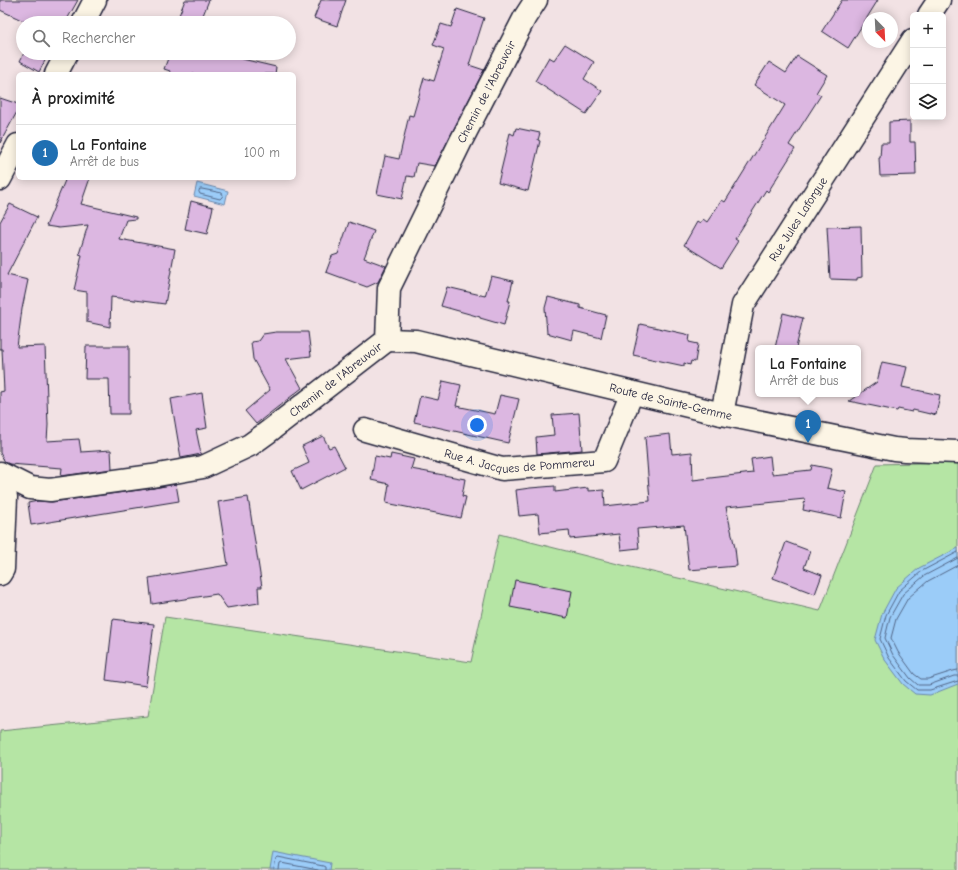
<!DOCTYPE html>
<html lang="fr">
<head>
<meta charset="utf-8">
<style>
  :root { --surface:#fff; --page:#f6f6f6; --text:#222; --muted:#767676; --line:#e0e0e0; --accent:#1f6fb2 }
  body { margin:0; font-family:"Comic Neue",sans-serif; background:var(--page); color:var(--text) }
  .controls { position:absolute; right:12px; top:12px; display:grid; overflow:hidden; border-radius:6px; box-shadow:0 2px 10px #0003 }
  .controls button { width:36px; height:36px; display:grid; place-items:center; padding:0; border:0; border-bottom:1px solid var(--line); background:var(--surface); color:var(--text); font:20px sans-serif }
  .compass { position:absolute; left:862px; top:12px; width:36px; height:36px; border-radius:50%; background:var(--surface); box-shadow:0 2px 10px #0003; rotate:156deg }
  .you { position:absolute; left:477px; top:425px; width:14px; height:14px; margin:-10px; border:3px solid #fff; border-radius:50%; background:#1a73e8; box-shadow:0 0 0 6px #1a73e833 }
  .badge { display:grid; place-items:center; width:26px; height:26px; border-radius:50%; background:var(--accent); color:#fff; font-size:13px; font-weight:700 }
  .pin { position:absolute; translate:-50% -33px; filter:drop-shadow(0 1px 2px #0008) }
  .pin::after { content:''; position:absolute; top:21px; width:14px; height:12px; background:inherit; clip-path:polygon(0 0,100% 0,50% 100%) }
  .popup { position:absolute; left:755px; top:345px; width:106px; height:52px; box-sizing:border-box; display:grid; place-content:center; border-radius:6px; background:var(--surface); filter:drop-shadow(0 1px 3px #0005); font-size:13px; white-space:nowrap; color:var(--muted) }
  .popup b { font-size:15px; color:var(--text) }
  .popup::after { content:''; position:absolute; left:50%; top:100%; margin-left:-8px; border:8px solid transparent; border-top-color:var(--surface) }
  .list { margin:0; padding:0; list-style:none }
  h2 { display:flex; justify-content:space-between; align-items:center; height:52px; margin:0; padding:0 16px; font-size:17px }
  h2 small { font-size:13px; font-weight:400; color:var(--muted) }
  .list li { display:grid; grid-template-columns:26px 1fr auto; gap:12px; align-items:center; box-sizing:border-box; height:56px; padding:0 16px; border-top:1px solid var(--line) }
  .list b { display:block; font-size:15px; white-space:nowrap }
  .list p { margin:0; font-size:13px; white-space:nowrap; color:var(--muted) }
  .list em { font-size:13px; font-style:normal; color:var(--muted) }
  .icon { flex:none; width:22px; height:22px; fill:none; stroke:currentColor; stroke-width:2; stroke-linecap:round; stroke-linejoin:round }
  .map { position:relative; flex:none; width:958px; height:870px; overflow:hidden }
  .search { position:absolute; background:var(--surface); box-shadow:0 2px 10px #0003; left:16px; top:16px; width:280px; height:44px; display:flex; align-items:center; gap:10px; box-sizing:border-box; padding:0 14px; border-radius:22px; color:var(--muted); font-size:15px }
  .panel { position:absolute; background:var(--surface); box-shadow:0 2px 10px #0003; left:16px; top:72px; width:280px; height:108px; border-radius:6px }
  .map>svg:first-child { display:block }
  .green { fill:#b5e5a4; stroke:#6c8470 }
  .water { fill:#9bccf8; stroke:#6b88ac }
  .lines { fill:none; stroke-linecap:round; stroke-linejoin:round }
  .shore { stroke:#526687; stroke-width:1 }
  .building { fill:#dcb7e1; stroke:#22223b }
  .minor-casing { stroke:#22223b; stroke-width:25 }
  .minor { stroke:#fcf5e5; stroke-width:22 }
  .labels { text-anchor:middle; stroke-width:3; stroke-linejoin:round; paint-order:stroke }
  .street-label { font-size:12px; fill:#22223b; stroke:#fcf5e5 }
</style>
</head>
<body>
<div class="map">
<svg width="958" height="870" viewBox="0 0 958 870">
  <rect width="100%" height="100%" fill="#f2e2e4"/>
  <filter id="ink" filterUnits="userSpaceOnUse"><feTurbulence type="fractalNoise" baseFrequency=".025" numOctaves="2"/><feDisplacementMap in="SourceGraphic" scale="8" xChannelSelector="R" yChannelSelector="G"/><feConvolveMatrix kernelMatrix="1 2 1 2 8 2 1 2 1" color-interpolation-filters="sRGB"/></filter>
  <g filter="url(#ink)">
    <path class="green" d="M958 462V870H0V731L148 716 165 617 471 662 499 534 618 564 820 611 877 464Z"/>
    <path class="water" d="M197 183 228 191 225 204 194 196Z
      M958 548V684L930 695 915 694 903 684 885 660 875 640 882 614 896 588 919 568Z
      M273 852 330 863 329 870H270Z"/>
    <g class="lines">
      <path class="shore" d="M200 189H202L222 193 223 195 222 197 220 199 200 194 199 192Z
        M958 552 922 571 899 591 886 615 880 639 889 658 906 681 917 690H930L958 681
        M958 558 924 576 903 594 890 617 885 638 893 655 910 678 918 685H929L954 676H958
        M958 565 928 581 908 598 896 619 891 638 898 652 914 674 921 679H928L953 671 958 670
        M274 870 276 859 278 857 323 866 325 867V870
        M279 870 280 864 282 863 318 870"/>
    </g>
    <path class="building" d="M0 0H78L65 23H28L0 10Z
      M185 0H209L200 23H176Z
      M321 0H346L337 26 314 18Z
      M842 0H878L848 48 822 31Z
      M457 9 484 18 469 65 484 70 435 166 417 163 414 177 407 176 402 199 377 194 385 156 399 159 409 115 413 116 424 78 434 81 444 49 433 45 441 24 451 27Z
      M565 44 594 62 584 79 602 91 586 114 535 81 549 57 554 60Z
      M24 53H49L39 72 20 61Z
      M170 53H217L276 67 275 74H169L170 71 164 69Z
      M797 56 827 75 816 93 821 95 789 145 795 149 768 192 766 190 735 239 738 241 721 268 684 245 697 222 700 224 703 219 707 222 722 200 725 202 785 105 754 85 769 62 786 73Z
      M0 98 18 104V110L0 143Z
      M910 121V142H915L916 175 880 176 879 158H880L881 143H889V122Z
      M516 128 540 133 538 140 540 141 528 191 498 183 510 133 514 135Z
      M66 178H90L81 204 136 217V219L126 220 119 239 175 249 165 304 111 297 110 327 87 322V292L74 290 82 255 79 254 88 225 59 228 46 226Z
      M191 201 213 207 207 234 185 229Z
      M10 204 37 217 7 275 28 280 22 309 17 347 45 346 48 425 47 441 79 439 81 452 111 450 112 469 61 476 62 468 9 464 5 462 0 453V392L4 391 2 349H0V222Z
      M349 222 374 231 364 258 386 266 378 282 367 287 326 272 332 256 338 254Z
      M861 226 862 277 857 278V280L830 279 827 227Z
      M491 276 513 281 508 301H510L504 325 480 318V317L441 306 447 287 485 296Z
      M548 297 580 305V308L606 315 601 338 574 331 572 340 547 333 545 308Z
      M783 313 803 318 796 348H775Z
      M640 324 690 335 689 342 698 344 695 362 691 361 690 365 684 363V366L633 355Z
      M276 332H308L311 356 286 359 302 388 256 424 245 411 270 390 253 359 251 342 258 341 263 334Z
      M86 346H129V414H110L109 379H85Z
      M882 362 907 367 902 387 940 395 936 415 930 413V414L913 410 912 412 898 409 897 411 849 401 877 382Z
      M443 381 461 385 456 406 495 414 500 395 519 399 508 443 414 422 420 396 438 400Z
      M202 393 207 428 196 430 201 454 181 458 171 399Z
      M579 413 582 450 537 454 536 437 554 435 552 415Z
      M670 434 672 454 692 452 693 480 753 473 751 459 770 456 772 474 811 470 812 465 832 469 827 488 846 492 841 518 803 510 805 499 726 507 735 548 737 566 689 570 684 525 637 529 639 548 621 550 619 534 570 539 569 530 540 533 538 514 519 516 516 490 530 488 555 486V492L588 488V491L604 490 605 506 650 501 645 437Z
      M323 436 329 448 334 446 345 467 301 490 292 471 309 463 302 446Z
      M391 454 414 459 411 469 465 479 462 496 466 497 461 518 386 503 389 484 371 480 375 456 390 459Z
      M176 484 179 501 31 525 28 503 38 501 52 502 154 488Z
      M248 497 262 587H258L259 603 227 608 217 594 152 604 149 578 228 565 218 502Z
      M786 542 810 551 804 568 822 575 815 594 773 578Z
      M515 580 572 591 567 618 510 607Z
      M113 619 154 624 146 686 106 680Z"/>
    <g class="lines">
      <defs>
        <g id="minor">
          <path d="M929 15 939 0"/>
          <path d="M83 23 95 0"/>
          <path d="M56 74 67 53"/>
          <path d="M0 179 18 145"/>
          <path id="s1" d="M387 340 416 341 722 414 894 449 905 450 958 452"/>
          <path id="s2" d="M387 340 389 288 461 141 525 17 536 0"/>
          <path id="s3" d="M722 414 743 305 913 40"/>
          <path id="s4" d="M365 430 502 469 604 461 632 393"/>
          <path id="s5" d="M0 473 30 488 50 490 152 476 203 467 250 445 268 432 387 340"/>
          <path d="M0 483 6 497 3 569 0 574"/>
        </g>
      </defs>
      <use href="#minor" class="minor-casing"/>
      <use href="#minor" class="minor"/>
    </g>
  </g>
  <g class="labels">
    <g class="street-label">
      <text dy="4" stroke="none"><textPath href="#s2" startOffset="271">Chemin de l'Abreuvoir</textPath></text>
      <text dy="4" stroke="none"><textPath href="#s3" startOffset="213">Rue Jules Laforgue</textPath></text>
      <text dy="4" stroke="none"><textPath href="#s5" startOffset="368">Chemin de l'Abreuvoir</textPath></text>
      <text dy="4" stroke="none"><textPath href="#s1" startOffset="291">Route de Sainte-Gemme</textPath></text>
      <text dy="4" stroke="none"><textPath href="#s4" startOffset="159">Rue A. Jacques de Pommereu</textPath></text>
    </g>
  </g>
</svg>
<div class="controls">
<button>+</button>
<button>−</button>
<button><svg class="icon" aria-label="layers" viewBox="0 0 24 24"><path d="M12 4l9 5-9 5-9-5zM3 14l9 5 9-5"/></svg></button>
</div>
<svg class="compass" viewBox="-18 -18 36 36"><path d="M0-13l5 13h-10z" fill="#e53935"/><path d="M0 13l5-13h-10z" fill="#767676"/></svg>
<div class="you"></div>
<div class="pin badge" style="left:808px;top:443px">1</div>
<div class="popup"><b>La Fontaine</b>Arrêt de bus</div>
<div class="search"><svg class="icon" aria-label="search" viewBox="0 0 24 24"><circle cx="10" cy="10" r="6"/><path d="M15 15l6 6"/></svg>Rechercher</div>
<section class="panel">
<h2>À proximité<small></small></h2>
<ul class="list">
<li><span class="badge">1</span><div><b>La Fontaine</b><p>Arrêt de bus</p></div><em>100 m</em></li>
</ul>
</section>
</div>
</body>
</html>
